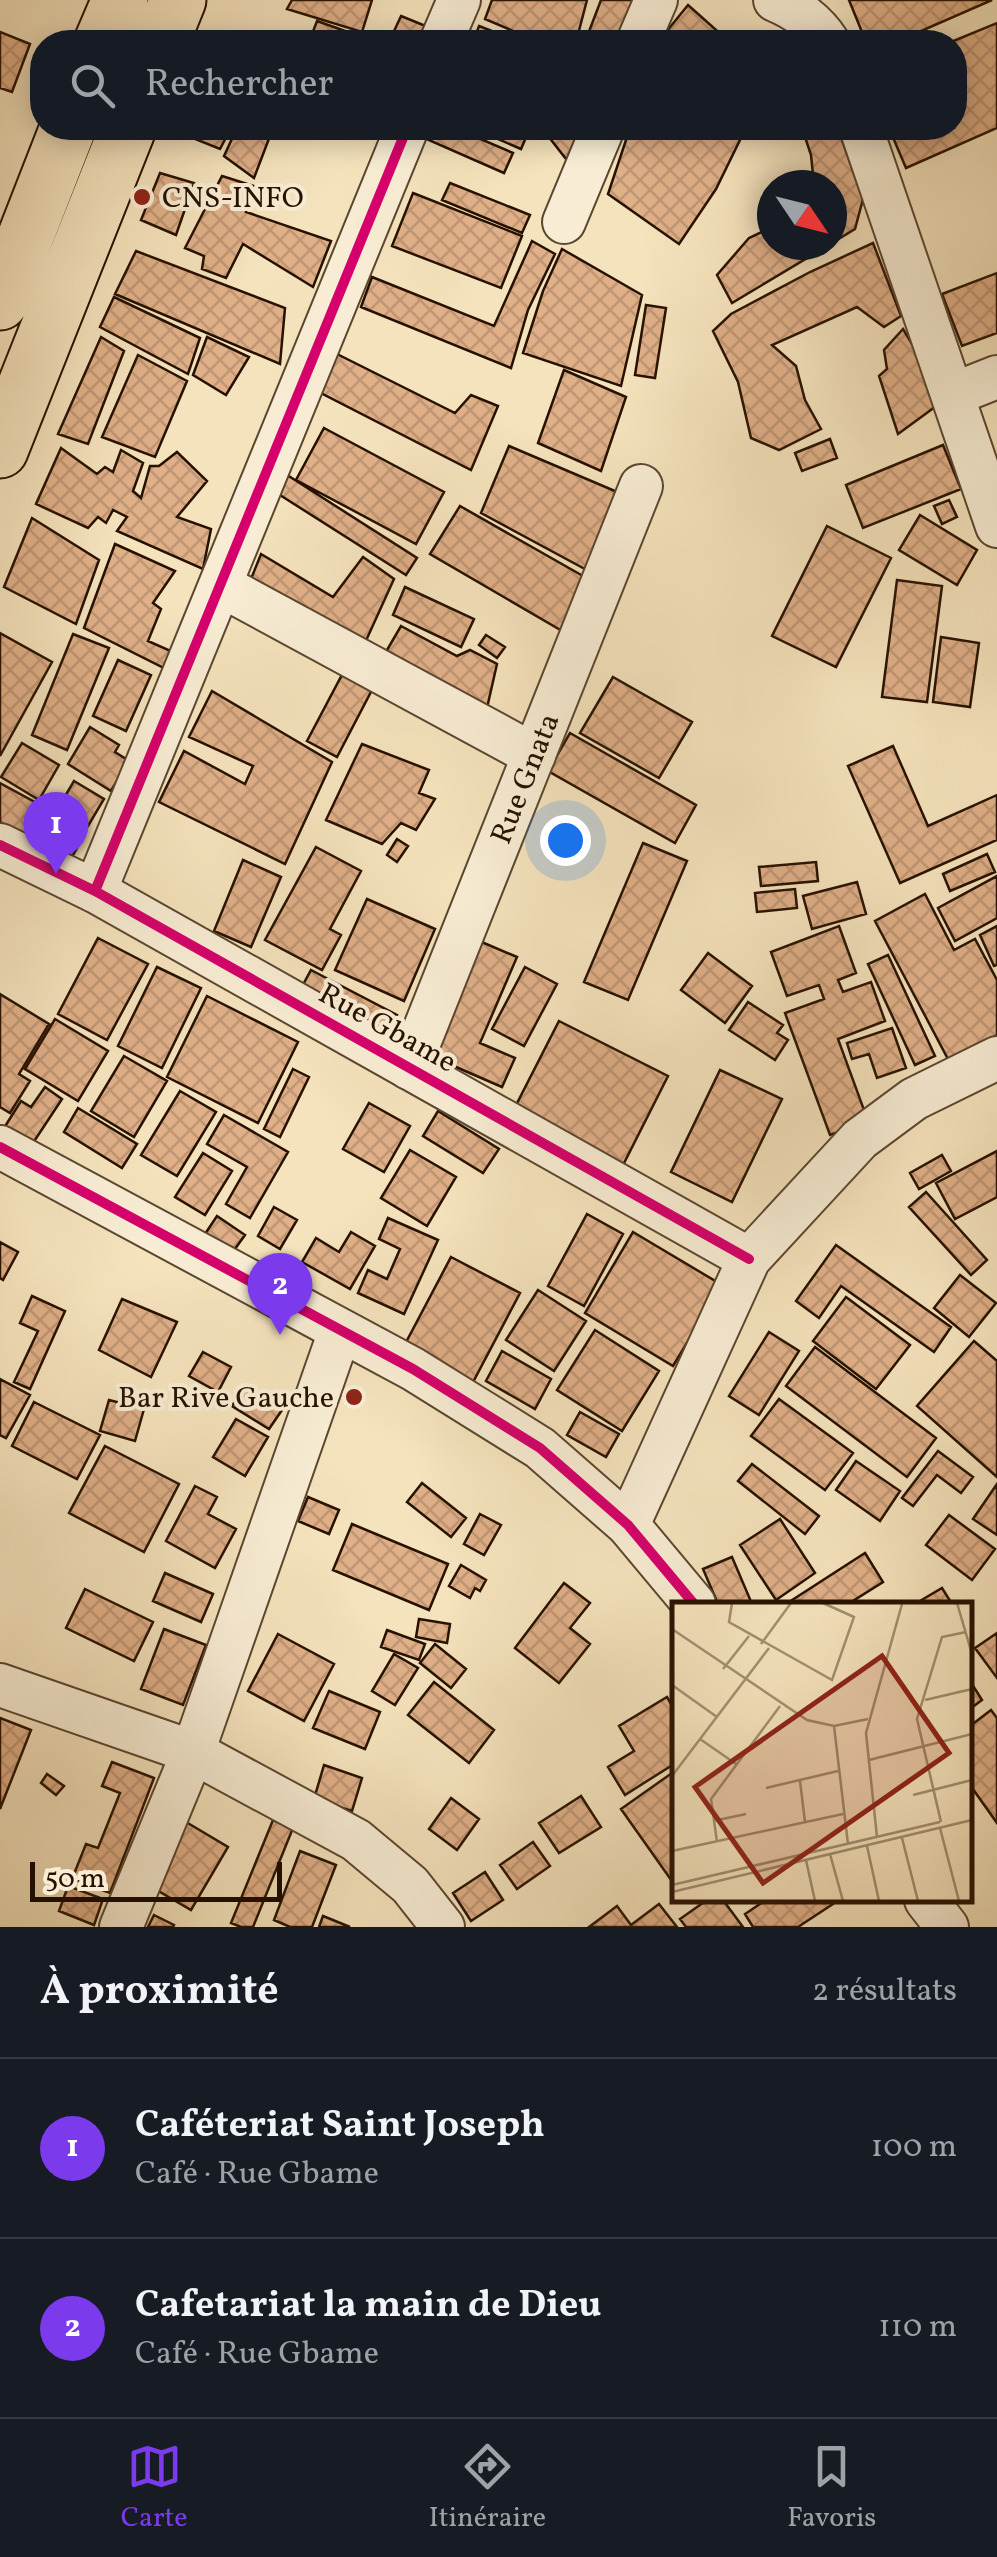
<!DOCTYPE html>
<html lang="fr">
<head>
<meta charset="utf-8">
<style>
  :root { --surface:#171b24; --page:#242831; --text:#f1f3f6; --muted:#9ea1a6; --line:#363941; --accent:#7c3aed }
  body { margin:0; font-family:Vollkorn,serif; background:var(--page); color:var(--text) }
  .compass { position:absolute; left:757px; top:170px; width:90px; height:90px; border-radius:50%; background:var(--surface); box-shadow:0 5px 25px #0003; rotate:125deg }
  .scale { position:absolute; left:30px; bottom:25px; width:252px; box-sizing:border-box; padding-left:10px; border:5px solid #261100; border-top:0; font-size:28px; line-height:35px; white-space:nowrap; color:#261100; -webkit-text-stroke:8px #f8edd4; paint-order:stroke }
  .you { position:absolute; left:565px; top:840px; width:35px; height:35px; margin:-25px; border:8px solid #fff; border-radius:50%; background:#1a73e8; box-shadow:0 0 0 15px #1a73e833 }
  .badge { display:grid; place-items:center; width:65px; height:65px; border-radius:50%; background:var(--accent); color:#fff; font-size:32px; font-weight:700 }
  .pin { position:absolute; translate:-50% -82px; filter:drop-shadow(0 2px 5px #0008) }
  .pin::after { content:''; position:absolute; top:52px; width:35px; height:30px; background:inherit; clip-path:polygon(0 0,100% 0,50% 100%) }
  .list { margin:0; padding:0; list-style:none }
  h2 { display:flex; justify-content:space-between; align-items:center; height:130px; margin:0; padding:0 40px; font-size:42px }
  h2 small { font-size:32px; font-weight:400; color:var(--muted) }
  .list li { display:grid; grid-template-columns:65px 1fr auto; gap:30px; align-items:center; box-sizing:border-box; height:180px; padding:0 40px; border-top:2px solid var(--line) }
  .list b { display:block; font-size:38px; white-space:nowrap }
  .list p { margin:0; font-size:32px; white-space:nowrap; color:var(--muted) }
  .list em { font-size:32px; font-style:normal; color:var(--muted) }
  .icon { flex:none; width:55px; height:55px; fill:none; stroke:currentColor; stroke-width:2; stroke-linecap:round; stroke-linejoin:round }
  .map { position:relative; flex:none; width:997px; height:1927px; overflow:hidden }
  .search { position:absolute; background:var(--surface); box-shadow:0 5px 25px #0003; left:30px; right:30px; top:30px; height:110px; display:flex; align-items:center; gap:25px; box-sizing:border-box; padding:0 35px; border-radius:40px; color:var(--muted); font-size:38px }
  .sheet { height:490px; background:var(--surface) }
  nav { display:flex; justify-content:space-around; align-items:center; box-sizing:border-box; height:140px; border-top:2px solid var(--line); background:var(--surface); font-size:28px; color:var(--muted) }
  nav a { display:grid; justify-items:center; gap:5px }
  nav .on { color:var(--accent) }
  .map>svg:first-child { display:block }
  .building { fill:url(#building-cross-hatch); stroke:#261100; stroke-width:2.5 }
  .lines { fill:none; stroke-linecap:round; stroke-linejoin:round }
  .minor-casing { stroke:#5a462f; stroke-width:46 }
  .major-casing { stroke:#261100; stroke-width:59 }
  .minor { stroke:#f8edd4; stroke-width:42 }
  .major { stroke:#f5e3bd; stroke-width:55 }
  .cycleway-casing { stroke:#f8edd4; stroke-width:16 }
  .cycleway { stroke:#d6006c; stroke-width:10 }
  .poi-dot { fill:#8f2418; stroke:#f8edd4; stroke-width:4 }
  .labels { text-anchor:middle; stroke-width:8; stroke-linejoin:round; paint-order:stroke }
  .poi-label { font-size:30px; fill:#261100; stroke:#f8edd4; text-anchor:start }
  .street-label { font-size:30px; fill:#261100; stroke:#f8edd4 }
  .inset-road { fill:none; stroke:#a28f71; stroke-width:2.5 }
  .view { fill:#8f2418; fill-opacity:0.15; stroke:#8f2418; stroke-width:5 }
  .inset-edge { fill:none; stroke:#261100; stroke-width:5 }
</style>
</head>
<body>
<div class="map">
<svg width="997" height="1927" viewBox="0 0 997 1927">
  <defs>
    <pattern id="building-cross-hatch" width="8" height="8" patternUnits="userSpaceOnUse" patternTransform="scale(2.5)"><rect width="8" height="8" fill="#e0b088"/><path d="M0 0l8 8M0 8l8-8" fill="none" stroke="#c09674"/></pattern>
  </defs>
  <rect width="100%" height="100%" fill="#f5e3bd"/>
  <filter id="stains"><feTurbulence type="fractalNoise" baseFrequency=".002" numOctaves="4"/><feColorMatrix values="0 0 0 0 .2 0 0 0 0 .09 0 0 0 0 .02 0 0 0 .5 -.17"/></filter>
  <radialGradient id="worn" r=".72"><stop offset=".6" stop-color="#630" stop-opacity="0"/><stop offset="1" stop-color="#630" stop-opacity=".3"/></radialGradient>
  <path class="building" d="M292 0H372L362 32 287 9Z
    M492 0H587L576 42H539L485 19Z
    M601 0H653L634 42H585Z
    M849 0H992L896 42H866Z
    M688 5 725 38 731 42H658Z
    M401 16 433 29 428 42H389Z
    M317 21 376 42H309Z
    M997 23V128L906 168 889 128H954V42H951Z
    M479 26 520 42H473Z
    M0 32 30 44 12 92 0 88Z
    M177 128H231L220 149 175 131Z
    M237 128H273L254 178 224 156Z
    M429 128H455L513 153 504 173 424 138Z
    M486 128H530L521 149 484 133Z
    M547 128H597L577 173 545 132Z
    M630 128H749L741 138 716 189 679 244 608 194Z
    M802 128H838L863 199 855 229 832 243V185H814L811 155Z
    M160 173 194 183 176 235 141 220Z
    M222 176 254 186 246 212 331 241 313 287 243 244 226 278 202 269 204 256 185 248Z
    M450 183 530 215 522 233 442 200Z
    M413 193 522 236 501 288 392 246Z
    M772 227V245H829L732 303 717 275 749 238Z
    M532 241 555 254 528 310 511 368 361 307 372 277 494 326Z
    M873 243 901 316 884 327 857 307 772 345 796 366 805 400 821 429 779 450 751 438 738 382 713 331 731 314 810 272Z
    M562 249 642 295 621 386 523 353 543 291Z
    M136 251 285 308 280 364 115 294Z
    M997 273V333L962 346 942 294Z
    M114 297 200 338 188 374 100 327Z
    M646 305 666 308 655 378 635 375Z
    M903 329 921 359 939 404 898 434 879 376 887 369 884 350Z
    M101 337 124 351 88 444 58 434Z
    M207 337 249 357 226 395 193 375Z
    M337 354 455 413 471 395 498 406 471 470 315 390Z
    M138 355 187 381 155 457 102 437Z
    M564 370 626 397 601 471 538 443Z
    M324 428 444 492 416 544 296 480Z
    M830 439 837 458 802 471 795 453Z
    M943 445 961 489 863 528 846 485Z
    M509 446 622 494 596 575 481 513Z
    M61 448 97 474 105 467 113 472 121 450 143 463 133 491 141 498 150 466H159L177 452 207 481 177 517 211 529 203 569 117 531 127 517 113 510 106 523 98 517 88 528 36 504Z
    M284 473 417 558 406 575 272 490Z
    M949 500 957 517 942 524 934 506Z
    M460 506 590 580 569 635 430 554Z
    M920 515 977 550 957 585 899 550Z
    M32 518 99 560 76 624 4 587Z
    M827 526 891 558 836 667 772 636Z
    M115 544 175 571 153 603 161 609 148 641 173 652 164 668 84 628Z
    M261 554 333 597 363 557 394 579 359 656 245 594Z
    M897 580 942 586 927 702 882 697Z
    M405 587 474 619 461 647 393 615Z
    M401 626 457 656 470 650 497 664 484 721 380 662Z
    M0 633 52 662 0 756Z
    M73 634 109 648 67 750 32 735Z
    M486 635 505 647 497 658 479 645Z
    M941 637 979 643 970 707 933 702Z
    M118 660 151 675 126 731 93 716Z
    M344 671 374 686 337 757 307 741Z
    M613 677 692 722 659 778 580 733Z
    M212 691 332 762 285 864 159 802 184 751 245 784 253 766 189 737Z
    M90 727 119 745 115 752 129 761 111 791 68 764Z
    M570 733 696 805 675 843 548 771Z
    M22 743 59 765 39 800 1 777Z
    M362 744 429 770 419 793 435 799 416 830 401 823 382 844 326 820Z
    M893 746 928 826 997 795V840L900 883 848 766Z
    M74 781 104 799 88 826 58 808Z
    M0 783 55 813 38 843 0 822Z
    M61 821 84 836 65 869 41 853Z
    M397 839 408 846 397 862 387 855Z
    M643 843 687 861 628 1000 584 982Z
    M316 847 361 871 330 929 341 935 322 970 265 940Z
    M987 854 995 872 950 891 943 874Z
    M243 860 281 877 251 947 214 931Z
    M816 862 818 881 761 886 759 867Z
    M997 876V918L955 941 938 908Z
    M857 882 866 914 812 929 803 896Z
    M795 889 797 908 757 912 755 893Z
    M925 894 954 950 975 939 997 980V1035L949 1061 875 921Z
    M367 899 435 929 404 1001 335 970Z
    M839 926 856 973 838 980 843 992 871 982 885 1021 838 1039 868 1121 830 1135 785 1013 824 999 819 985 787 996 771 952Z
    M997 926V965L994 966 980 935Z
    M98 938 148 964 107 1040 58 1014Z
    M477 940 517 957 480 1043 515 1058 502 1087 426 1054Z
    M708 953 752 986 725 1023 681 990Z
    M888 955 935 1056 915 1065 868 964Z
    M157 967 201 988 162 1068 118 1046Z
    M525 967 557 984 524 1046 492 1029Z
    M311 970 397 1015 384 1039 298 994Z
    M0 994 49 1024 19 1074 30 1081 10 1113 0 1107Z
    M207 996 298 1042 258 1123 167 1077Z
    M748 1002 783 1025 777 1033 788 1040 775 1060 729 1030Z
    M55 1019 108 1051 78 1101 25 1069Z
    M559 1021 668 1076 620 1171 510 1117Z
    M892 1028 906 1068 877 1078 869 1054 852 1059 847 1043Z
    M124 1056 167 1081 134 1137 91 1111Z
    M293 1069 309 1077 280 1137 264 1129Z
    M720 1070 782 1099 732 1202 671 1172Z
    M45 1087 62 1099 31 1146 4 1128 21 1101 31 1107Z
    M180 1091 216 1112 177 1176 141 1155Z
    M369 1103 410 1126 384 1172 343 1149Z
    M78 1108 137 1144 122 1168 64 1132Z
    M438 1111 499 1149 483 1173 423 1136Z
    M224 1115 288 1152 250 1218 226 1204 247 1167 207 1144Z
    M410 1150 456 1177 427 1226 381 1198Z
    M997 1151V1197L955 1219 936 1183Z
    M203 1153 232 1171 205 1215 175 1197Z
    M942 1155 951 1171 919 1189 910 1173Z
    M926 1192 987 1260 971 1275 909 1207Z
    M274 1207 297 1220 280 1249 258 1236Z
    M587 1214 623 1234 584 1306 548 1286Z
    M217 1216 245 1235 232 1253 205 1234Z
    M388 1218 438 1240 404 1314 358 1293 368 1270 387 1279 400 1249 379 1239Z
    M351 1232 375 1246 350 1289 302 1262 316 1238 339 1252Z
    M633 1232 722 1285 673 1366 585 1313Z
    M0 1242 18 1252 3 1280 0 1278Z
    M836 1245 951 1327 934 1352 841 1286 819 1318 796 1301Z
    M451 1257 520 1293 472 1384 403 1348Z
    M960 1275 996 1303 969 1337 934 1308Z
    M538 1290 586 1321 554 1371 506 1340Z
    M32 1296 65 1311 30 1389 14 1382 38 1331 20 1323Z
    M846 1297 910 1345 876 1389 813 1341Z
    M122 1299 177 1322 151 1377 99 1350Z
    M595 1330 659 1371 622 1431 557 1390Z
    M769 1332 799 1351 759 1415 729 1396Z
    M974 1341 997 1361V1477L917 1406Z
    M815 1347 936 1438 907 1477 786 1386Z
    M502 1351 551 1379 535 1409 486 1381Z
    M203 1352 231 1367 218 1392 189 1376Z
    M0 1379 30 1395 6 1438 0 1435Z
    M245 1386 282 1410 269 1429 232 1406Z
    M779 1399 853 1453 825 1490 751 1436Z
    M109 1400 144 1409 135 1441 100 1431Z
    M34 1402 100 1435 77 1479 12 1446Z
    M580 1412 619 1434 606 1457 567 1435Z
    M236 1419 268 1437 245 1476 213 1457Z
    M105 1446 179 1484 144 1552 69 1513Z
    M938 1451 973 1477 961 1493 937 1475 913 1506 902 1498Z
    M856 1461 900 1491 880 1521 836 1490Z
    M752 1464 819 1516 805 1534 738 1481Z
    M422 1483 466 1518 451 1537 407 1502Z
    M997 1484V1535L973 1519Z
    M195 1486 217 1497 208 1514 236 1529 215 1568 166 1541Z
    M308 1497 339 1510 329 1534 298 1521Z
    M480 1514 501 1525 484 1555 464 1544Z
    M949 1515 995 1549 972 1580 926 1545Z
    M780 1519 815 1573 776 1600 740 1545Z
    M352 1524 448 1564 429 1610 333 1570Z
    M865 1553 883 1582 848 1604H786Z
    M732 1557 752 1604H718L703 1569Z
    M461 1565 486 1580 480 1591 475 1588 470 1598 449 1586Z
    M165 1573 213 1594 201 1622 153 1601Z
    M564 1583 590 1603 570 1628 590 1644 559 1683 515 1648Z
    M942 1588 952 1604H915Z
    M85 1589 153 1622 134 1661 66 1628Z
    M419 1619 450 1624 447 1643 416 1637Z
    M164 1629 206 1645 183 1705 141 1689Z
    M387 1630 425 1644 419 1660 381 1647Z
    M997 1633V1678L975 1648Z
    M278 1634 334 1664 304 1721 248 1691Z
    M435 1644 466 1669 451 1688 420 1663Z
    M394 1654 418 1668 395 1705 372 1691Z
    M970 1681 982 1700 970 1709Z
    M434 1682 494 1730 469 1763 408 1715Z
    M329 1691 380 1712 365 1749 313 1728Z
    M667 1697 674 1709V1764L625 1795 608 1767 634 1751 619 1726Z
    M991 1710 997 1718V1823L970 1785V1726Z
    M0 1718 31 1730 0 1809Z
    M112 1762 154 1778 110 1893 72 1879 86 1844 98 1848 120 1793 102 1786Z
    M324 1765 362 1778 352 1811 314 1799Z
    M672 1773 674 1777V1884L621 1809Z
    M47 1774 64 1786 56 1795 41 1783Z
    M581 1796 601 1827 559 1853 539 1823Z
    M451 1798 479 1819 457 1850 429 1829Z
    M181 1819 228 1847 191 1910 143 1882Z
    M273 1820 293 1828 253 1927H241L231 1923Z
    M533 1842 550 1866 517 1889 500 1865Z
    M300 1851 336 1865 312 1927H290L274 1920Z
    M485 1872 503 1900 471 1921 453 1893Z
    M68 1886 103 1899 94 1925 59 1911Z
    M707 1900H723L743 1927H686L680 1919Z
    M766 1900H839L798 1927H753L745 1914Z
    M659 1904 677 1927H589L617 1906 631 1925Z
    M154 1915 174 1925 173 1927H148Z
    M323 1916 350 1927H319Z"/>
  <g class="lines">
    <defs>
      <g id="minor">
        <path d="M775 0C798 10 815 22 828 42"/>
        <path d="M441 42 459 0"/>
        <path d="M638 42 656 0"/>
        <path d="M861 128 997 526"/>
        <path d="M564 222 603 128"/>
        <path d="M954 394 997 377"/>
        <path d="M222 586 534 755"/>
        <path d="M0 845 95 891 749 1259"/>
        <path d="M95 891 407 128"/>
        <path id="s1" d="M409 1068 641 486"/>
        <path d="M0 1147 413 1369 540 1448 628 1525 694 1604"/>
        <path d="M628 1525 749 1259 860 1139 914 1099 997 1058"/>
        <path d="M0 1685 193 1752 356 1840 410 1885 443 1927"/>
        <path d="M926 1900 947 1927"/>
        <path d="M121 1927 193 1752 340 1331"/>
      </g>
      <path id="major" d="M102 42 120 0
        M161 42 178 0
        M0 302 68 128
        M0 450 128 128"/>
    </defs>
    <use href="#minor" class="minor-casing"/>
    <use href="#major" class="major-casing"/>
    <use href="#minor" class="minor"/>
    <use href="#major" class="major"/>
    <defs>
      <path id="cycleway" d="M0 845 95 891 749 1259
        M95 891 407 128
        M0 1147 413 1369 540 1448 628 1525 694 1604"/>
    </defs>
    <use href="#cycleway" class="cycleway-casing"/>
    <use href="#cycleway" class="cycleway"/>
  </g>
  <g class="poi-dot">
    <circle cx="142" cy="197" r="10"/>
    <circle cx="354" cy="1397" r="10"/>
  </g>
  <g class="labels">
    <g class="poi-label">
      <text x="162" y="207">CNS-INFO</text>
      <text x="334" y="1407" text-anchor="end">Bar Rive Gauche</text>
    </g>
    <g class="street-label">
      <text dy="10" stroke="none"><textPath href="#s1" startOffset="312">Rue Gnata</textPath></text>
      <text transform="translate(388 1027) rotate(29)" y="10">Rue Gbame</text>
    </g>
  </g>
  <g transform="translate(672 1602)">
    <rect width="300" height="300" fill="#f5e3bd"/>
    <path class="inset-road" d="M60 1 57 20 160 78 182 15 151 1M285 1 300 52M0 27 135 118 162 124 196 117M89 42 119 1M51 67 77 34M0 83 45 115M253 98 300 87M162 124 176 242M28 137 64 162M197 158 300 132M0 174 97 46M128 179 133 220M94 186 166 169M241 193 300 178M41 219 74 212M269 220 245 117 270 35 294 30M268 226 287 299M205 235 194 131 230 2M230 236 246 299M45 240 39 197 108 104M195 244 207 299M0 249 171 212M158 252 171 299M134 258 143 299M0 283 268 220M0 290 300 218"/>
    <path class="view" d="M210 54 277 151 91 281 23 185Z"/>
    <rect width="300" height="300" class="inset-edge"/>
  </g>
  <rect width="100%" height="100%" filter="url(#stains)"/>
  <rect width="100%" height="100%" fill="url(#worn)"/>
</svg>
<svg class="compass" viewBox="-18 -18 36 36"><path d="M0-13l5 13h-10z" fill="#e53935"/><path d="M0 13l5-13h-10z" fill="#9ea1a6"/></svg>
<div class="scale">50 m</div>
<div class="you"></div>
<div class="pin badge" style="left:56px;top:874px">1</div>
<div class="pin badge" style="left:280px;top:1335px">2</div>
<div class="search"><svg class="icon" aria-label="search" viewBox="0 0 24 24"><circle cx="10" cy="10" r="6"/><path d="M15 15l6 6"/></svg>Rechercher</div>
</div>
<section class="sheet">
<h2>À proximité<small>2 résultats</small></h2>
<ul class="list">
<li><span class="badge">1</span><div><b>Caféteriat Saint Joseph</b><p>Café · Rue Gbame</p></div><em>100 m</em></li>
<li><span class="badge">2</span><div><b>Cafetariat la main de Dieu</b><p>Café · Rue Gbame</p></div><em>110 m</em></li>
</ul>
</section>
<nav>
<a class="on"><svg class="icon" aria-label="map" viewBox="0 0 24 24"><path d="M3 6l6-2 6 2 6-2v14l-6 2-6-2-6 2zM9 4v14M15 6v14"/></svg>Carte</a>
<a><svg class="icon" aria-label="directions" viewBox="0 0 24 24"><path d="M12 3l9 9-9 9-9-9zM9 14v-3h6M13 9l2 2-2 2"/></svg>Itinéraire</a>
<a><svg class="icon" aria-label="saved" viewBox="0 0 24 24"><path d="M7 4h10v16l-5-4-5 4z"/></svg>Favoris</a>
</nav>
</body>
</html>
